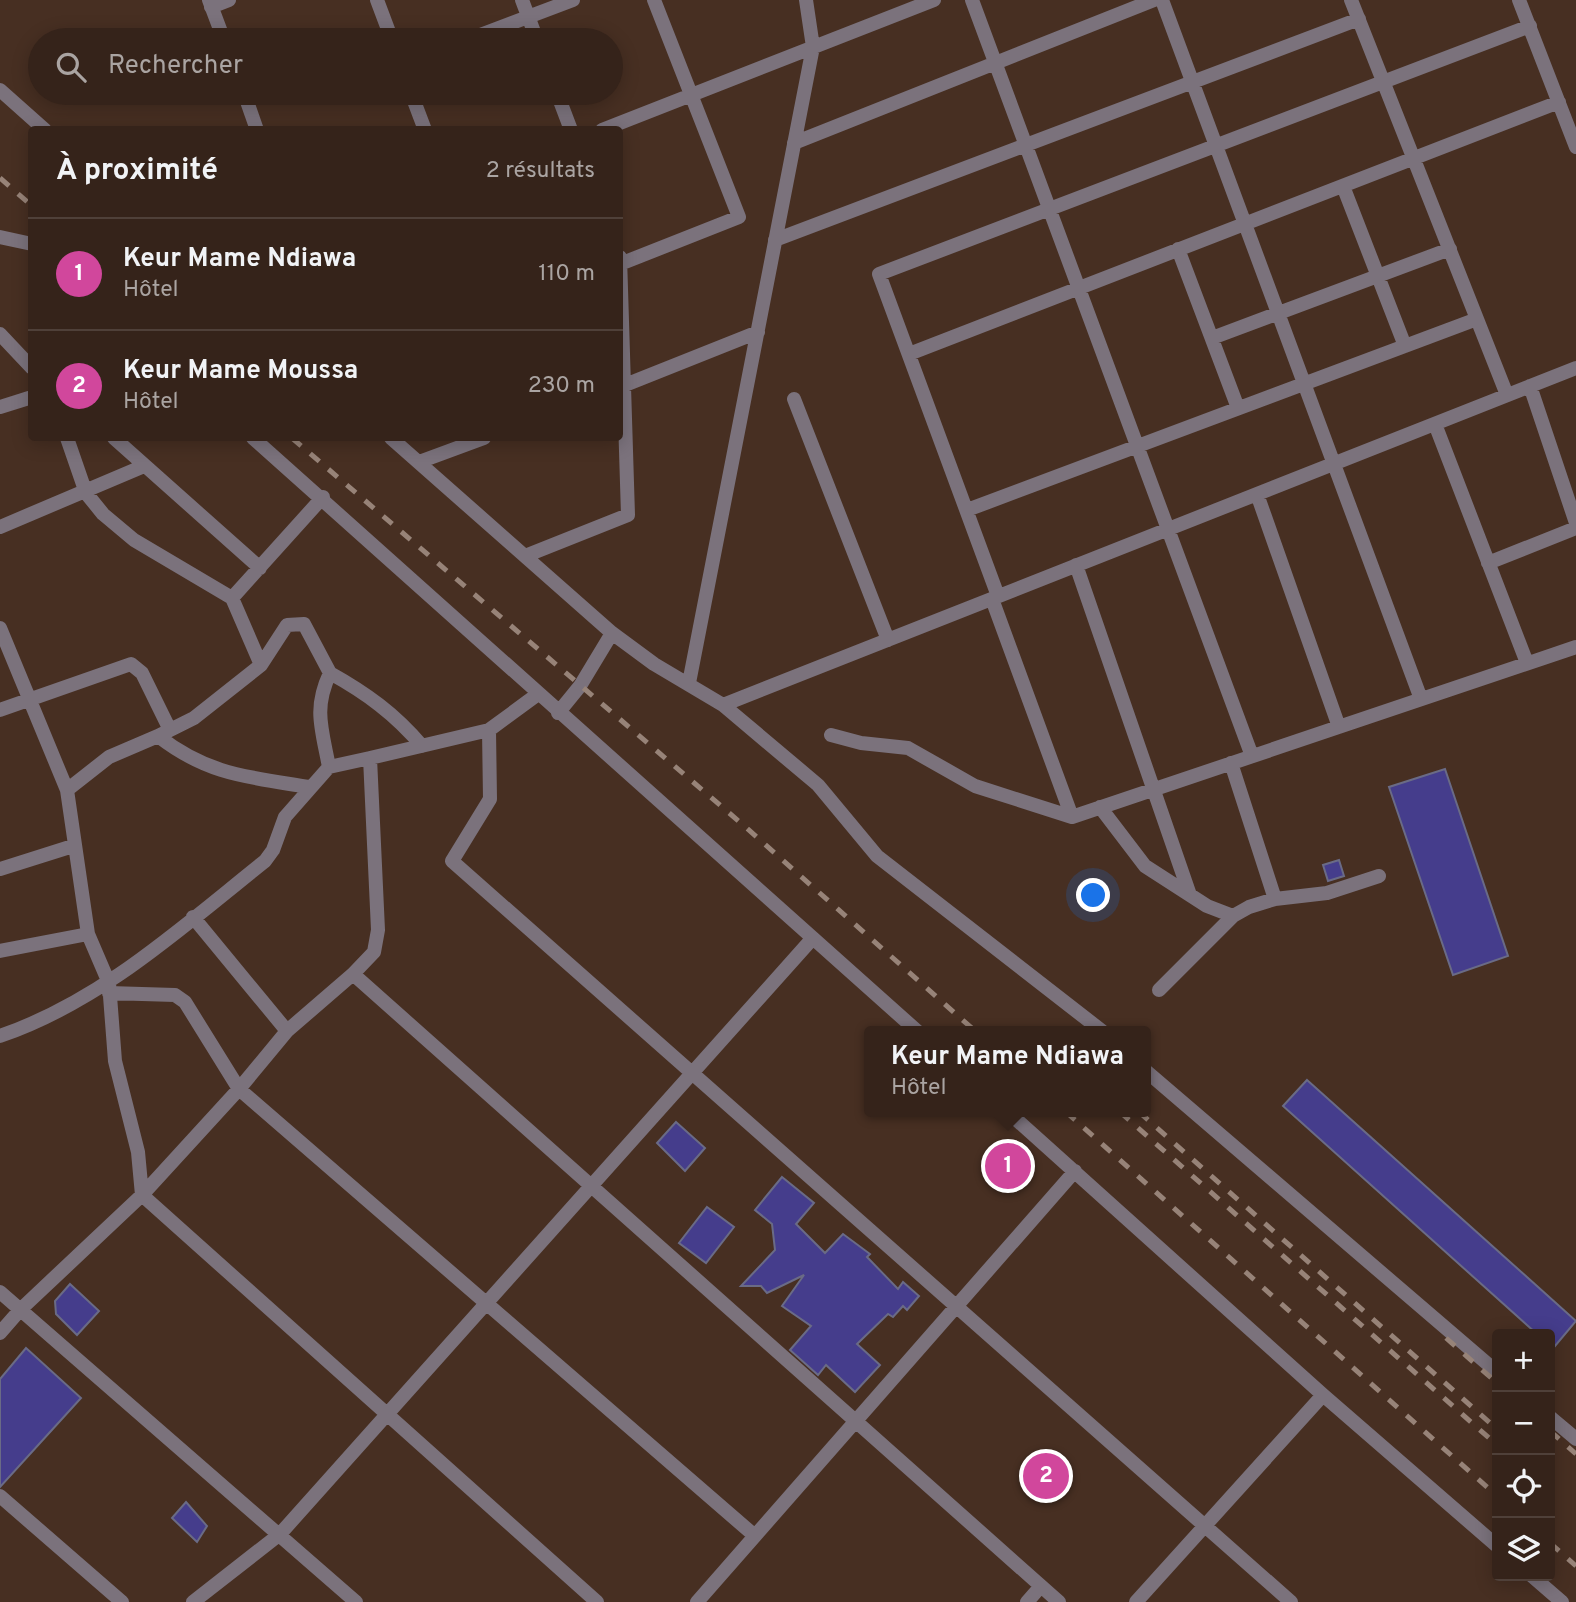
<!DOCTYPE html>
<html lang="fr">
<head>
<meta charset="utf-8">
<style>
  :root { --surface:#35231a; --page:#3d2b23; --text:#f1f3f6; --muted:#aaa4a2; --line:#4f4039; --accent:#95b2f1 }
  body { margin:0; font-family:Overpass,sans-serif; background:var(--page); color:var(--text) }
  .controls { position:absolute; right:21px; bottom:21px; display:grid; overflow:hidden; border-radius:7px; box-shadow:0 4px 18px #0003 }
  .controls button { width:63px; height:63px; display:grid; place-items:center; padding:0; border:0; border-bottom:2px solid var(--line); background:var(--surface); color:var(--text); font:35px sans-serif }
  .you { position:absolute; left:1094px; top:896px; width:24px; height:24px; margin:-18px; border:5px solid #fff; border-radius:50%; background:#1a73e8; box-shadow:0 0 0 10px #1a73e833 }
  .badge { display:grid; place-items:center; width:46px; height:46px; border-radius:50%; background:var(--accent); color:#fff; font-size:23px; font-weight:700 }
  .pin { position:absolute; translate:-50% -50%; border:4px solid #fff; box-shadow:0 2px 7px #0006 }
  .popup { position:absolute; left:864px; top:1026px; width:287px; height:91px; box-sizing:border-box; display:grid; place-content:center; border-radius:7px; background:var(--surface); filter:drop-shadow(0 2px 5px #0005); font-size:23px; white-space:nowrap; color:var(--muted) }
  .popup b { font-size:26px; color:var(--text) }
  .popup::after { content:''; position:absolute; left:50%; top:100%; margin-left:-14px; border:14px solid transparent; border-top-color:var(--surface) }
  .list { margin:0; padding:0; list-style:none }
  h2 { display:flex; justify-content:space-between; align-items:center; height:91px; margin:0; padding:0 28px; font-size:30px }
  h2 small { font-size:23px; font-weight:400; color:var(--muted) }
  .list li { display:grid; grid-template-columns:46px 1fr auto; gap:21px; align-items:center; box-sizing:border-box; height:112px; padding:0 28px; border-top:2px solid var(--line) }
  .list b { display:block; font-size:26px; white-space:nowrap }
  .list p { margin:0; font-size:23px; white-space:nowrap; color:var(--muted) }
  .list em { font-size:23px; font-style:normal; color:var(--muted) }
  .icon { flex:none; width:38px; height:38px; fill:none; stroke:currentColor; stroke-width:2; stroke-linecap:round; stroke-linejoin:round }
  .map { position:relative; flex:none; width:1576px; height:1602px; overflow:hidden }
  .search { position:absolute; background:var(--surface); box-shadow:0 4px 18px #0003; left:28px; top:28px; width:595px; height:77px; display:flex; align-items:center; gap:18px; box-sizing:border-box; padding:0 24px; border-radius:38px; color:var(--muted); font-size:26px }
  .panel { position:absolute; background:var(--surface); box-shadow:0 4px 18px #0003; left:28px; top:126px; width:595px; height:315px; border-radius:7px }
  .map>svg:first-child { display:block }
  .building { fill:#453d8c; stroke:#6a6b86; stroke-width:2 }
  .lines { fill:none; stroke-linecap:round; stroke-linejoin:round }
  .street { stroke:#7b727c; stroke-width:14 }
  .rail { stroke:#978378; stroke-width:5; stroke-dasharray:12 12; stroke-linecap:butt }
</style>
</head>
<body>
<div class="map">
<svg width="1576" height="1602" viewBox="0 0 1576 1602">
  <rect width="100%" height="100%" fill="#472f22"/>
  <path class="building" d="M1445 769 1508 956 1453 975 1389 787Z
    M1339 860 1344 876 1328 881 1323 865Z
    M1307 1080 1576 1321 1550 1352V1334H1537L1283 1106Z
    M676 1122 705 1148 685 1171 657 1143Z
    M782 1177 814 1203 796 1224 825 1253 843 1234 870 1254 867 1257 898 1289 903 1282 919 1296 907 1310 903 1306 893 1317 888 1314 857 1344 880 1365 855 1392 826 1365 818 1375 790 1350 811 1326 782 1306 804 1275 767 1293 761 1286H741L775 1250 772 1224 755 1210Z
    M707 1207 734 1227 706 1263 679 1243Z
    M70 1284 99 1311 77 1335 56 1314 55 1301Z
    M26 1348 81 1398 0 1487V1379Z
    M186 1502 207 1526 197 1542 172 1518Z"/>
  <g class="lines">
    <path class="street" d="M209 0 224 40
      M377 0 392 40
      M522 0 537 40
      M972 0 1252 756
      M1162 0 1421 699
      M1351 0 1507 395
      M1519 0 1576 147
      M211 7 229 0
      M467 40 573 0
      M0 90 45 130
      M244 93 257 130
      M411 93 425 130
      M557 93 571 130
      M602 130 934 0
      M794 143 1154 0
      M1343 186 1405 346
      M0 237 32 244
      M775 240 1359 19
      M1178 249 1238 408
      M620 264 739 217 654 0
      M0 334 32 368
      M1212 338 1450 249
      M909 354 1559 102
      M1530 386 1576 523
      M620 387 758 332
      M794 399 888 640
      M0 407 32 397
      M1435 424 1527 663
      M67 438 86 493 103 514 134 540 232 598 261 665
      M114 438 260 568
      M253 438 917 1031
      M391 438 612 633 654 664 723 705 818 785 877 856 1102 1031
      M419 462 484 438
      M1257 494 1339 727
      M967 510 1477 319
      M0 527 144 466
      M525 556 628 515 620 257
      M1488 563 1576 528
      M1076 565 1190 895
      M998 596 879 274 1530 26
      M232 598 323 497
      M992 599 1072 817
      M0 628 67 790 88 934 109 983 115 1061 138 1152 142 1195 597 1602
      M330 673C366 693 395 714 422 746
      M689 683 813 47 806 0
      M723 705 1576 368
      M0 710 131 664 142 673 170 730
      M558 713 580 686 612 633
      M489 730 490 799 452 861 1291 1602
      M831 735 861 743 908 748 975 786 1072 817 1576 647
      M370 758 489 730 538 694
      M1231 763 1275 899
      M309 787C248 777 208 775 158 736L194 718 261 665 287 625 304 624 330 673C313 709 322 729 329 767
      M67 790 109 757 158 736
      M1100 807 1145 866 1207 906 1233 916
      M0 869 73 846
      M193 917 287 1031
      M0 951 88 934
      M353 974 1059 1602
      M1159 990 1233 916 1249 907 1275 899 1327 893 1379 876
      M109 993 175 995 185 1002 239 1089 755 1536
      M0 1036C102 1001 182 927 265 861L273 850 285 817 329 767 370 758 378 930 374 952 353 974 287 1031 239 1089 142 1195 20 1310 0 1333
      M1146 1071 1497 1372
      M1008 1112 1323 1395 1497 1546
      M0 1292 356 1602
      M1550 1417 1576 1439
      M0 1496 122 1602
      M1532 1576 1562 1602
      M193 1602 280 1534 812 939
      M697 1602 1075 1171
      M1027 1602 1041 1586
      M1136 1602 1323 1395"/>
    <path class="rail" d="M0 178 32 206
      M292 438 742 824 975 1031
      M1066 1112 1497 1496
      M1120 1112 1497 1445
      M1139 1112 1497 1429
      M1446 1338 1497 1383
      M1550 1431 1576 1454
      M1550 1476 1551 1477
      M1550 1543 1576 1566"/>
  </g>
</svg>
<div class="controls">
<button>+</button>
<button>−</button>
<button><svg class="icon" aria-label="locate" viewBox="0 0 24 24"><circle cx="12" cy="12" r="6"/><path d="M12 2v4M12 18v4M2 12h4M18 12h4"/></svg></button>
<button><svg class="icon" aria-label="layers" viewBox="0 0 24 24"><path d="M12 4l9 5-9 5-9-5zM3 14l9 5 9-5"/></svg></button>
</div>
<div class="you"></div>
<div class="pin badge" style="left:1008px;top:1166px;background:#d1479c">1</div>
<div class="popup"><b>Keur Mame Ndiawa</b>Hôtel</div>
<div class="pin badge" style="left:1046px;top:1476px;background:#d1479c">2</div>
<div class="search"><svg class="icon" aria-label="search" viewBox="0 0 24 24"><circle cx="10" cy="10" r="6"/><path d="M15 15l6 6"/></svg>Rechercher</div>
<section class="panel">
<h2>À proximité<small>2 résultats</small></h2>
<ul class="list">
<li><span class="badge" style="background:#d1479c">1</span><div><b>Keur Mame Ndiawa</b><p>Hôtel</p></div><em>110 m</em></li>
<li><span class="badge" style="background:#d1479c">2</span><div><b>Keur Mame Moussa</b><p>Hôtel</p></div><em>230 m</em></li>
</ul>
</section>
</div>
</body>
</html>
